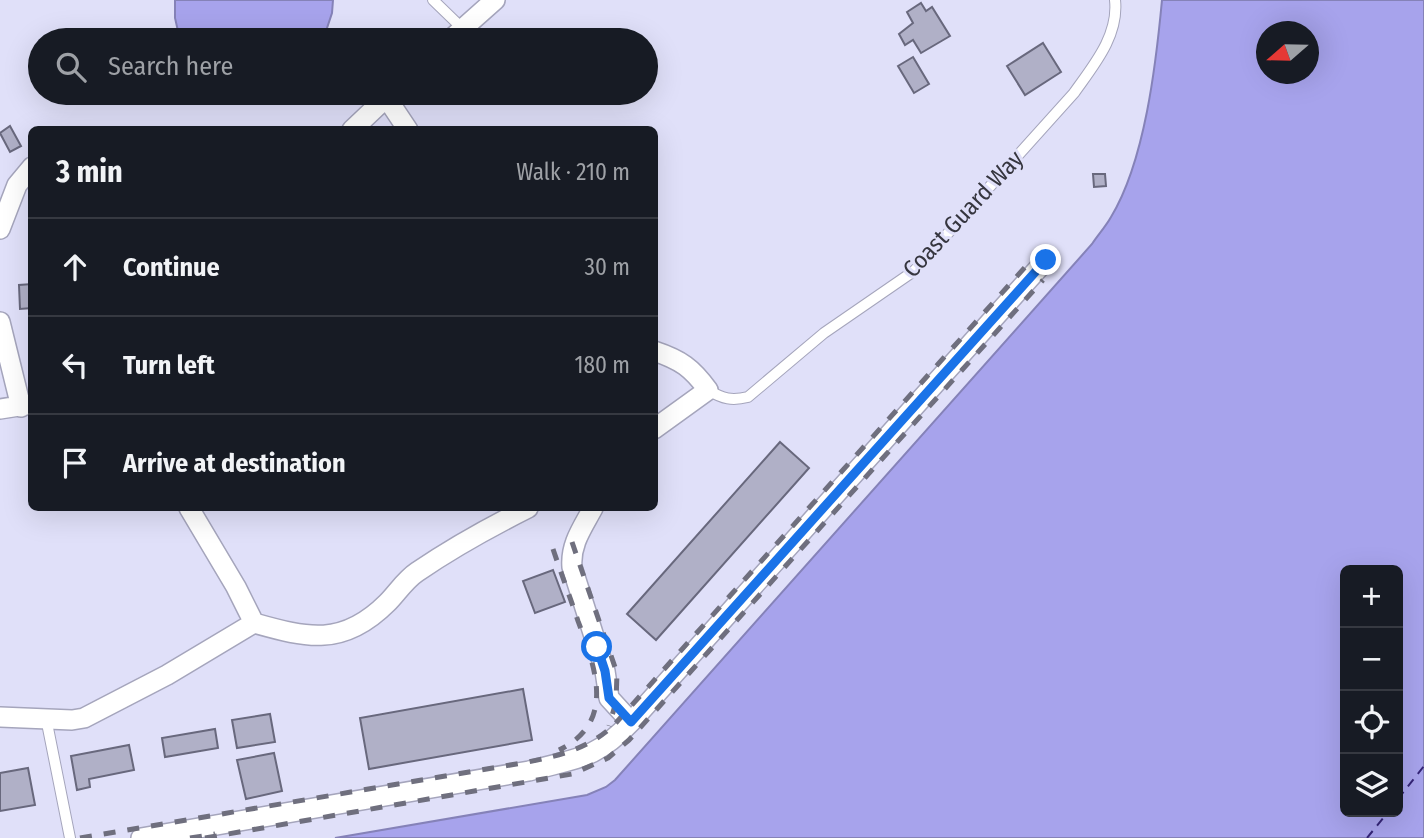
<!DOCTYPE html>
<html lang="en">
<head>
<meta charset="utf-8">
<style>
  :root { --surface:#171b24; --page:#242831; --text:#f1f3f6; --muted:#9ea1a6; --line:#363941 }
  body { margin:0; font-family:"Fira Sans Condensed",sans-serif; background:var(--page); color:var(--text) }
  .controls { position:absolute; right:21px; bottom:21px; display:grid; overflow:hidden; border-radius:10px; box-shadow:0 7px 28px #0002 }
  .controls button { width:63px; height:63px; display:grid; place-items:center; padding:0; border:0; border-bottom:2px solid var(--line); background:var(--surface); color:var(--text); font:35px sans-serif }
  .compass { position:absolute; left:1256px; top:21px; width:63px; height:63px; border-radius:50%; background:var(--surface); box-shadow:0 7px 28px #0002; rotate:250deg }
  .stop { position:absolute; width:21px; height:21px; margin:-16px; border:5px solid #1a73e8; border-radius:50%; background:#fff }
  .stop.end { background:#1a73e8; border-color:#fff; box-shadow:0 2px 7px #0008 }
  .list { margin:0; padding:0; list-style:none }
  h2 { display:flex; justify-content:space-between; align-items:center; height:91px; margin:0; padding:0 28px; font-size:30px }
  h2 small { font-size:23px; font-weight:400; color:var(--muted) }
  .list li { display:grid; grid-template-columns:46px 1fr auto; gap:21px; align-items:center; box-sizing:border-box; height:98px; padding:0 28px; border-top:2px solid var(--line) }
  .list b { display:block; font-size:26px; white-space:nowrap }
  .list em { font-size:23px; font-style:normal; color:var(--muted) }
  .icon { flex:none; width:38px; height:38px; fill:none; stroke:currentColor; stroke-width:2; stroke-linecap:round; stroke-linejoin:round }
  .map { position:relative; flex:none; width:1424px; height:838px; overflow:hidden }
  .search { position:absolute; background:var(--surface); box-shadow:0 7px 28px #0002; left:28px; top:28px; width:630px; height:77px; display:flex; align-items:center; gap:18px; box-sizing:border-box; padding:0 24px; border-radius:38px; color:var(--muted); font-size:26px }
  .panel { position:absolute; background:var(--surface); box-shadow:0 7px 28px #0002; left:28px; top:126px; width:630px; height:385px; border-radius:10px }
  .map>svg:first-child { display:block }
  .water { fill:#a7a3ec; stroke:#8582b8; stroke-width:2; fill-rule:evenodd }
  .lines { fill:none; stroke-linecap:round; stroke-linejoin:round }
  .ferry { stroke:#352578; stroke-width:2; stroke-dasharray:9 7; stroke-linecap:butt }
  .building { fill:#b0b0c7; stroke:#68687d; stroke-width:2 }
  .service-casing { stroke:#a5a5bc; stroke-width:12 }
  .minor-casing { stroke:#a5a5bc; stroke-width:22 }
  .service { stroke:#fff; stroke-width:10 }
  .minor { stroke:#fff; stroke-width:19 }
  .rail { stroke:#6f6f7e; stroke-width:5; stroke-dasharray:12 12; stroke-linecap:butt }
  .route { stroke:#1a73e8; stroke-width:9 }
  .labels { text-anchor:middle; stroke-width:6; stroke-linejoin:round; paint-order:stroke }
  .street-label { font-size:24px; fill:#36363f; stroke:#e0e0f9 }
</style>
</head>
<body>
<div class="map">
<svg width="1424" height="838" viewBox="0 0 1424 838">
  <rect width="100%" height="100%" fill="#e0e0f9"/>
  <path class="water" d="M175 0H333L332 13 323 40H180L175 18Z
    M1162 0H1424V838H335L587 795 606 787 615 780 1092 244C1098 235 1106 226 1111 217 1145 161 1156 64 1162 0ZM1266 32H1308V74H1266ZM1345 570H1398V812H1345Z"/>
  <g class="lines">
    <path class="ferry" d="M1398 799 1424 766
      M1367 838 1388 812"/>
  </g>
  <path class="building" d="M921 3 926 11 932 7 950 36 921 53 913 40 905 45 899 34 913 23 907 12Z
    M1043 43 1061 72 1025 95 1007 66Z
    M913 57 929 84 914 93 898 66Z
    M10 126 21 146 10 152 0 133Z
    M1093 174H1105L1106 186 1094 187Z
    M32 284V308L20 309 19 285Z
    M780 442 809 468 656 640 627 614Z
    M553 570 565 602 535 613 523 581Z
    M523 689 532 740 369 769 360 718Z
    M270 714 275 742 237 748 232 720Z
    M215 729 218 748 165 757 162 738Z
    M129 745 134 770 89 779 90 787 77 790 71 756Z
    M274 753 282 791 246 799 237 760Z
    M28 768 35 805 0 811V773Z"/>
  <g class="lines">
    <defs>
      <path id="service" d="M433 0 463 29
        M708 390C723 399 732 401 748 397L824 333 914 271 1074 93C1093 66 1119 36 1115 0
        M46 718 70 838"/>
      <path id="minor" d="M450 40 495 0
        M386 97 408 130
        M352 130 391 93
        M0 229 17 185 32 167
        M0 322 21 407
        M654 351C681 360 692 368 708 390L654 429
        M0 409 32 404
        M189 508 236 587 254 623
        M593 508C583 527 570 544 572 567L605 671 609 698 631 722
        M0 717 72 720 84 718 167 675 254 623C307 638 343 647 387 603 397 593 405 580 417 572 452 548 490 527 528 508
        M141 838 529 771C577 758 595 760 631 722L1046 260"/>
    </defs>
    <use href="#service" class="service-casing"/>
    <use href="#minor" class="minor-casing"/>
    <use href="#service" class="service"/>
    <use href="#minor" class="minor"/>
    <path class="rail" d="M572 542 617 673 616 702 609 726
      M553 549C561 573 570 597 578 621 595 667 617 722 559 750
      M80 838 528 762C561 755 588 749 614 725L1027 265
      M190 838 215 834
      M205 838 572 774 608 758 629 740 1043 280"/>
  </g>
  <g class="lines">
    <path class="route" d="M597 647 605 671 609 698 631 722 1046 260"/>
  </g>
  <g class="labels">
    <g class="street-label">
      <text transform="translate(963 214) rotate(-47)" y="8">Coast Guard Way</text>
    </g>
  </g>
</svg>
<div class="controls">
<button>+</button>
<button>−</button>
<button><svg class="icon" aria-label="locate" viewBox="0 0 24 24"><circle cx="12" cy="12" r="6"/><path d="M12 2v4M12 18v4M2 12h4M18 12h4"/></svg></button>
<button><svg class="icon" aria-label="layers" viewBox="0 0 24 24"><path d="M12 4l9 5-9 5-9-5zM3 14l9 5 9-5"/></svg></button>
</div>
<svg class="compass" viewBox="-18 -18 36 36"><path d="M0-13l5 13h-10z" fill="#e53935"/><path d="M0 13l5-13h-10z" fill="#9ea1a6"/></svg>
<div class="stop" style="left:597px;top:647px"></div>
<div class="stop end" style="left:1046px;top:260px"></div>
<div class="search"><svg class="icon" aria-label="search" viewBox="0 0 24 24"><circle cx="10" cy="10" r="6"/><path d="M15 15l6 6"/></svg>Search here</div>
<section class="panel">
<h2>3 min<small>Walk · 210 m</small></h2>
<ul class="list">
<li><svg class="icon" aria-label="ahead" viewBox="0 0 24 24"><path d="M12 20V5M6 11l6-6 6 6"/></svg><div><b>Continue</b></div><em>30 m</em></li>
<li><svg class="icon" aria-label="left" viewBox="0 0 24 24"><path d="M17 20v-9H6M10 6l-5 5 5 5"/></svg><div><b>Turn left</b></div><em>180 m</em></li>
<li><svg class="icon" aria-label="arrive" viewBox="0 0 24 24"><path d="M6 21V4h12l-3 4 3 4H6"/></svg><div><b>Arrive at destination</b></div></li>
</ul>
</section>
</div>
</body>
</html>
